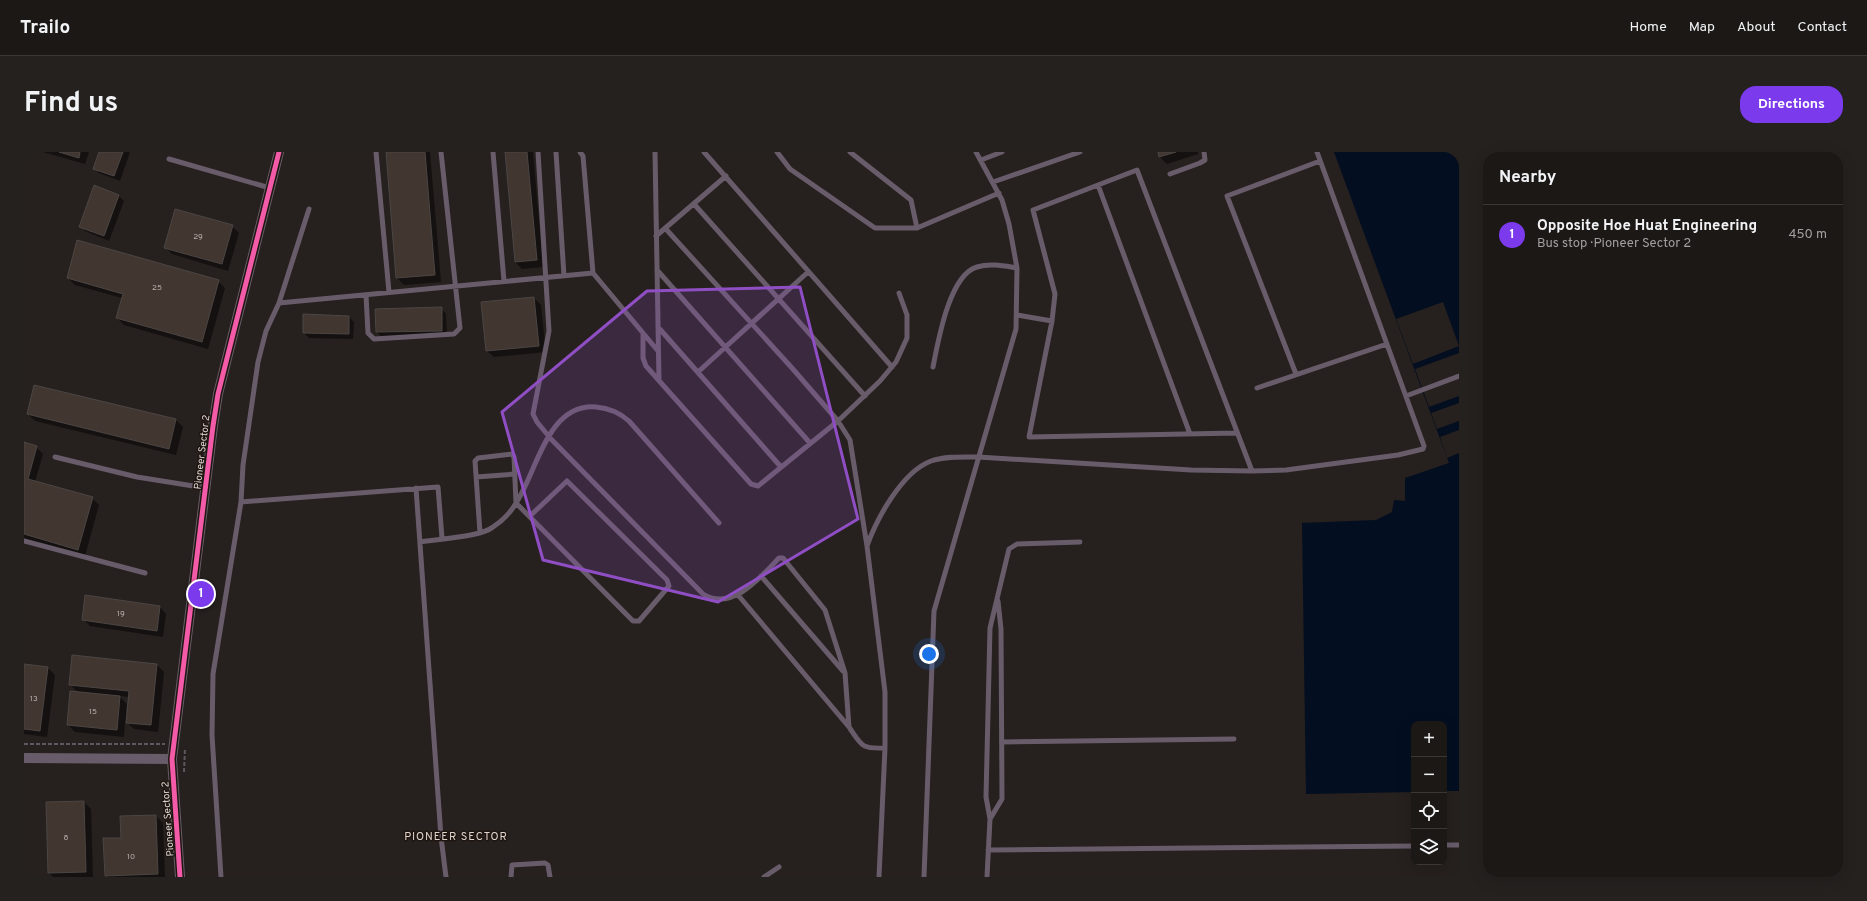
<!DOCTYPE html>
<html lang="en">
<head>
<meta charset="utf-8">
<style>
  :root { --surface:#1c1816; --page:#25211f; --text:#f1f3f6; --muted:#a0a0a1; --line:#3a3735; --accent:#7c3aed }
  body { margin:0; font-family:Overpass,sans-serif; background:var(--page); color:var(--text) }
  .controls { position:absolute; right:12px; bottom:12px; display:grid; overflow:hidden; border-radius:8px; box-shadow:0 4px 16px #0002 }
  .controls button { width:36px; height:36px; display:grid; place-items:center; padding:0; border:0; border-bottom:1px solid var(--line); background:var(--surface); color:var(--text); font:20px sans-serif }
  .you { position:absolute; left:905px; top:502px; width:14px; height:14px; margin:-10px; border:3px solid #fff; border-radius:50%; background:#1a73e8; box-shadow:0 0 0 6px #1a73e833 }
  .badge { display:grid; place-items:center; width:26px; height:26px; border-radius:50%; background:var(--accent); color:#fff; font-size:13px; font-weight:700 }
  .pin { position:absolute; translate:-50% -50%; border:2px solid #fff; box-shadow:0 1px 4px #0006 }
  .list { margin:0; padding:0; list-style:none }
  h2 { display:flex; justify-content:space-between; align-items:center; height:52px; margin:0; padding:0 16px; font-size:17px }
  h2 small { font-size:13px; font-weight:400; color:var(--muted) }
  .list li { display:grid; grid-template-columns:26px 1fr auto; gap:12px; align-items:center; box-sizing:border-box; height:60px; padding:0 16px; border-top:1px solid var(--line) }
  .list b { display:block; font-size:15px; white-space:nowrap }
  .list p { margin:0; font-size:13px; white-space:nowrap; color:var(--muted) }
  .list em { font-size:13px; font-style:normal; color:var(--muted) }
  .icon { flex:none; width:22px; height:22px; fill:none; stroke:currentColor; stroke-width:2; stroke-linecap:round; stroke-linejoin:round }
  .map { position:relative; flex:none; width:1435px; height:725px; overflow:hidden; border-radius:16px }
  header { display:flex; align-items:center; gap:24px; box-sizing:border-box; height:56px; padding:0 20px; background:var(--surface); border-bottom:1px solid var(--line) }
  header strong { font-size:19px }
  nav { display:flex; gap:22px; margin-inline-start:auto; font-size:14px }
  .intro { display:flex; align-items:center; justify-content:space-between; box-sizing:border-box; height:96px; padding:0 24px }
  h1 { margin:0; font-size:28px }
  .button { padding:10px 18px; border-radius:16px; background:var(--accent); color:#fff; font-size:14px; font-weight:700 }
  main { display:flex; gap:24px; padding:0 24px }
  aside { flex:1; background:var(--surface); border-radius:16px; box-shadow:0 4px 16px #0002 }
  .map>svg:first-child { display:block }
  .water { fill:#030e20 }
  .pier { fill:#26201e }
  .shadow { fill:#0007; fill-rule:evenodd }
  .building { fill:#413630; stroke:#4b4644 }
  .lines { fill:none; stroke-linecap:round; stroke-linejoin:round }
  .path { stroke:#5f565f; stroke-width:2; stroke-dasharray:4 2; stroke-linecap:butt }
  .service { stroke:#685c6a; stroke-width:5 }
  .minor { stroke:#685c6a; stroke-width:10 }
  .cycleway-casing { stroke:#1f1611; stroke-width:8 }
  .cycleway { stroke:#f35aa7; stroke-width:5 }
  .marked { fill:#8f4ec3; fill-opacity:0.2; stroke:#8f4ec3; stroke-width:3; stroke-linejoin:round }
  .labels { text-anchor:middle; stroke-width:3; stroke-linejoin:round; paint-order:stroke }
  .number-label { font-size:8px; fill:#b8b0ac }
  .street-label { font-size:10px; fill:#dfd8d5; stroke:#1f1611 }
  .neighbourhood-label { font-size:11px; letter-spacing:1px; fill:#e1d4cd; stroke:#1f1611 }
</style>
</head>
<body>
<header>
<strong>Trailo</strong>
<nav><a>Home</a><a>Map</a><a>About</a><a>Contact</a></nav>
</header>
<div class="intro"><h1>Find us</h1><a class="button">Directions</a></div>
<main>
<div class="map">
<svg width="1435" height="725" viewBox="0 0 1435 725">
  <rect width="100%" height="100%" fill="#26201e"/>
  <path class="water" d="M1310 0H1435V639H1420V572H1390V640L1282 642 1278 371 1352 368 1368 360 1370 348 1381 349V326L1425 311Z"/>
  <path class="pier" d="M1419 150 1435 194 1389 212 1372 167Z
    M1435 201V244L1405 255 1391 217Z
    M1435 251V269L1413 277 1407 261Z
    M1435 278V301L1423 306 1416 285Z"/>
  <path class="shadow" d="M19 0H65L61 12Z
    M76 0H106L96 29 75 21 70 16Z
    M363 0H406L417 130 380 133 373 126Z
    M482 0H509L519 115 498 117 491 110Z
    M1135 0H1174V2L1143 12 1136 5Z
    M71 35 95 44 100 49 85 89 61 79 56 74Z
    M208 74 215 81 204 119 148 102 141 95Z
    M44 126 194 129 201 136 184 197 100 173 93 166 98 146 51 133Z
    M510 146 517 153 522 200 470 205 463 199Z
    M417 156 422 162 423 184 358 185 353 180 352 158Z
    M325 165 330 170 329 187 285 186 280 181Z
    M11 234 152 268 159 275 152 303 11 269 4 262Z
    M0 291 12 295 19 302 11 330 68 346 75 353 61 404 0 387Z
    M136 455 142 462 139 485 66 474 59 467Z
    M0 513 24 516 31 523 23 585 0 582Z
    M133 513 140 520 134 580 110 577 101 569 100 585 51 580 44 573 54 541 46 532ZM95 544 106 545 104 561H102L103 552Z
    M60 650 67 657 69 725H29L25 721Z
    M132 664 139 671 141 725H84L82 723 98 687Z"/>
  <path class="building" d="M35 0H56L55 6Z
    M75 0H99L90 24 69 17Z
    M362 0H401L411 123 372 126Z
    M481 0H503L513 108 491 110Z
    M1134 0H1152L1135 5Z
    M70 33 95 43 80 84 55 75Z
    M151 57 209 73 198 112 140 96Z
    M53 88 195 128 178 190 92 166 99 142 43 126Z
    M510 145 515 194 462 199 457 150Z
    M418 155V179L352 180 351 157Z
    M279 162 325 164V182L279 181Z
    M10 233 152 267 145 297 3 262Z
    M0 290 13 294 4 327 69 345 54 398 0 382Z
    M61 443 136 454 133 479 58 468Z
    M48 503 133 512 127 573 102 571 105 539 45 533Z
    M0 512 24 515 16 579 0 577Z
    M46 539 96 544 93 578 43 573Z
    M60 649 62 720 24 721 22 650Z
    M132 663 134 722 81 724 79 686H97L96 664Z"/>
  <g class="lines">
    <path class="path" d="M0 592H141
      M160 620 161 596"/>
    <path class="service" d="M352 0 365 140
      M469 0 480 129
      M514 0 525 179 509 262 513 270 527 287 679 442C708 460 737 425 755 406H759L801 458 821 521 825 575
      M532 0 540 124
      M556 0 559 4 569 121 634 199
      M631 0 635 228
      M680 0 868 215
      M753 0 766 17 851 76H893L975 41
      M826 0 887 48 893 76
      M145 7 246 36
      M957 8 978 0
      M1146 22 1176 11 1181 8 1180 0
      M969 30 1056 0
      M1074 33 1166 282
      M670 52 841 244
      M641 76 768 216 814 269 826 288 843 394 861 540V596L855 725
      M632 84 702 24
      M633 118 786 291
      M342 143 344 181 350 187 430 182 436 176 417 0
      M255 151 569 121
      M993 163 1028 169
      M634 175 757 315
      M619 181V206L622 214 727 332 734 334 814 269 856 229 872 210 883 186V163L875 141
      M909 215C914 190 925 123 953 115 966 111 980 114 993 116
      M674 220 784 120
      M1272 222 1203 44 1296 9
      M1233 236 1363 192
      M1382 244 1435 224
      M1213 281 1005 285 1028 169 1031 142 1009 58 1113 18 1228 319
      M31 305 113 325 182 336
      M452 325 491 322
      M392 336 417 685 422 725
      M217 350 414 335 418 386
      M456 381 451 309 454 306 488 302 490 305 492 351 609 469H615L645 434 643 428 543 329 506 364
      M0 389 121 421
      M396 390C413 387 457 385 469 375 478 369 487 360 492 351 513 320 523 251 572 255 584 256 596 261 605 269L695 371
      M843 394C853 366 878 320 907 309 921 304 939 305 954 305L1167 318 1228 319 1262 318 1374 303 1399 297 1400 294 1293 0
      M737 424 819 519
      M714 443 825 575C838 594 837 597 861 596
      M978 590 1210 587
      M966 667 978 647 977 477 974 449
      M1420 693H1435
      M964 698 1390 694
      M197 725 188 583 189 522 217 350 219 313 234 210 242 179 255 151 285 57
      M487 725 488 713 521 711 524 713 526 725
      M740 725 755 715
      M900 725 910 459 992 177 993 116 985 72 978 48 952 0
      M963 725 966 667 962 645 966 476 985 397 993 392 1056 390"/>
    <path class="minor" d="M0 606 148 607
      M156 725 148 607 189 274 194 242 255 0"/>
    <defs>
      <path id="cycleway" d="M156 725 148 607 189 274 194 242 255 0"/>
    </defs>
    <use href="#cycleway" class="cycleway-casing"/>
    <use href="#cycleway" class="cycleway"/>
  </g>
  <path class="marked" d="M776 135 834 367 694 450 519 408 478 260 623 139Z"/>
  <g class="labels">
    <g class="number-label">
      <text x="174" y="87">29</text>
      <text x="133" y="138">25</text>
      <text x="97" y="464">19</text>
      <text x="10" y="549">13</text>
      <text x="69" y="562">15</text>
      <text x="42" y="688">8</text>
      <text x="107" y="707">10</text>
    </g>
    <g class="street-label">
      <text transform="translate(177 300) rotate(-83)" y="4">Pioneer Sector 2</text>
      <text transform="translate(143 667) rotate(-94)" y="4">Pioneer Sector 2</text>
    </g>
    <g class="neighbourhood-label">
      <text x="432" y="688">PIONEER SECTOR</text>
    </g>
  </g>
</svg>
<div class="controls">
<button>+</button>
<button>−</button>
<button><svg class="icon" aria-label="locate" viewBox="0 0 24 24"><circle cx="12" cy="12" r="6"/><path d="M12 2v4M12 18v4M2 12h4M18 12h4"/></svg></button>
<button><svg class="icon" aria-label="layers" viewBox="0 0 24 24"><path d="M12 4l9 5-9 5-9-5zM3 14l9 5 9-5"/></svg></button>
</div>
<div class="you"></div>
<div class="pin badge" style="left:177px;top:442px">1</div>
</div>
<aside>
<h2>Nearby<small></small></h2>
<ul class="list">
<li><span class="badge">1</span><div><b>Opposite Hoe Huat Engineering</b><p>Bus stop · Pioneer Sector 2</p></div><em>450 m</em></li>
</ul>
</aside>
</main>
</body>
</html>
